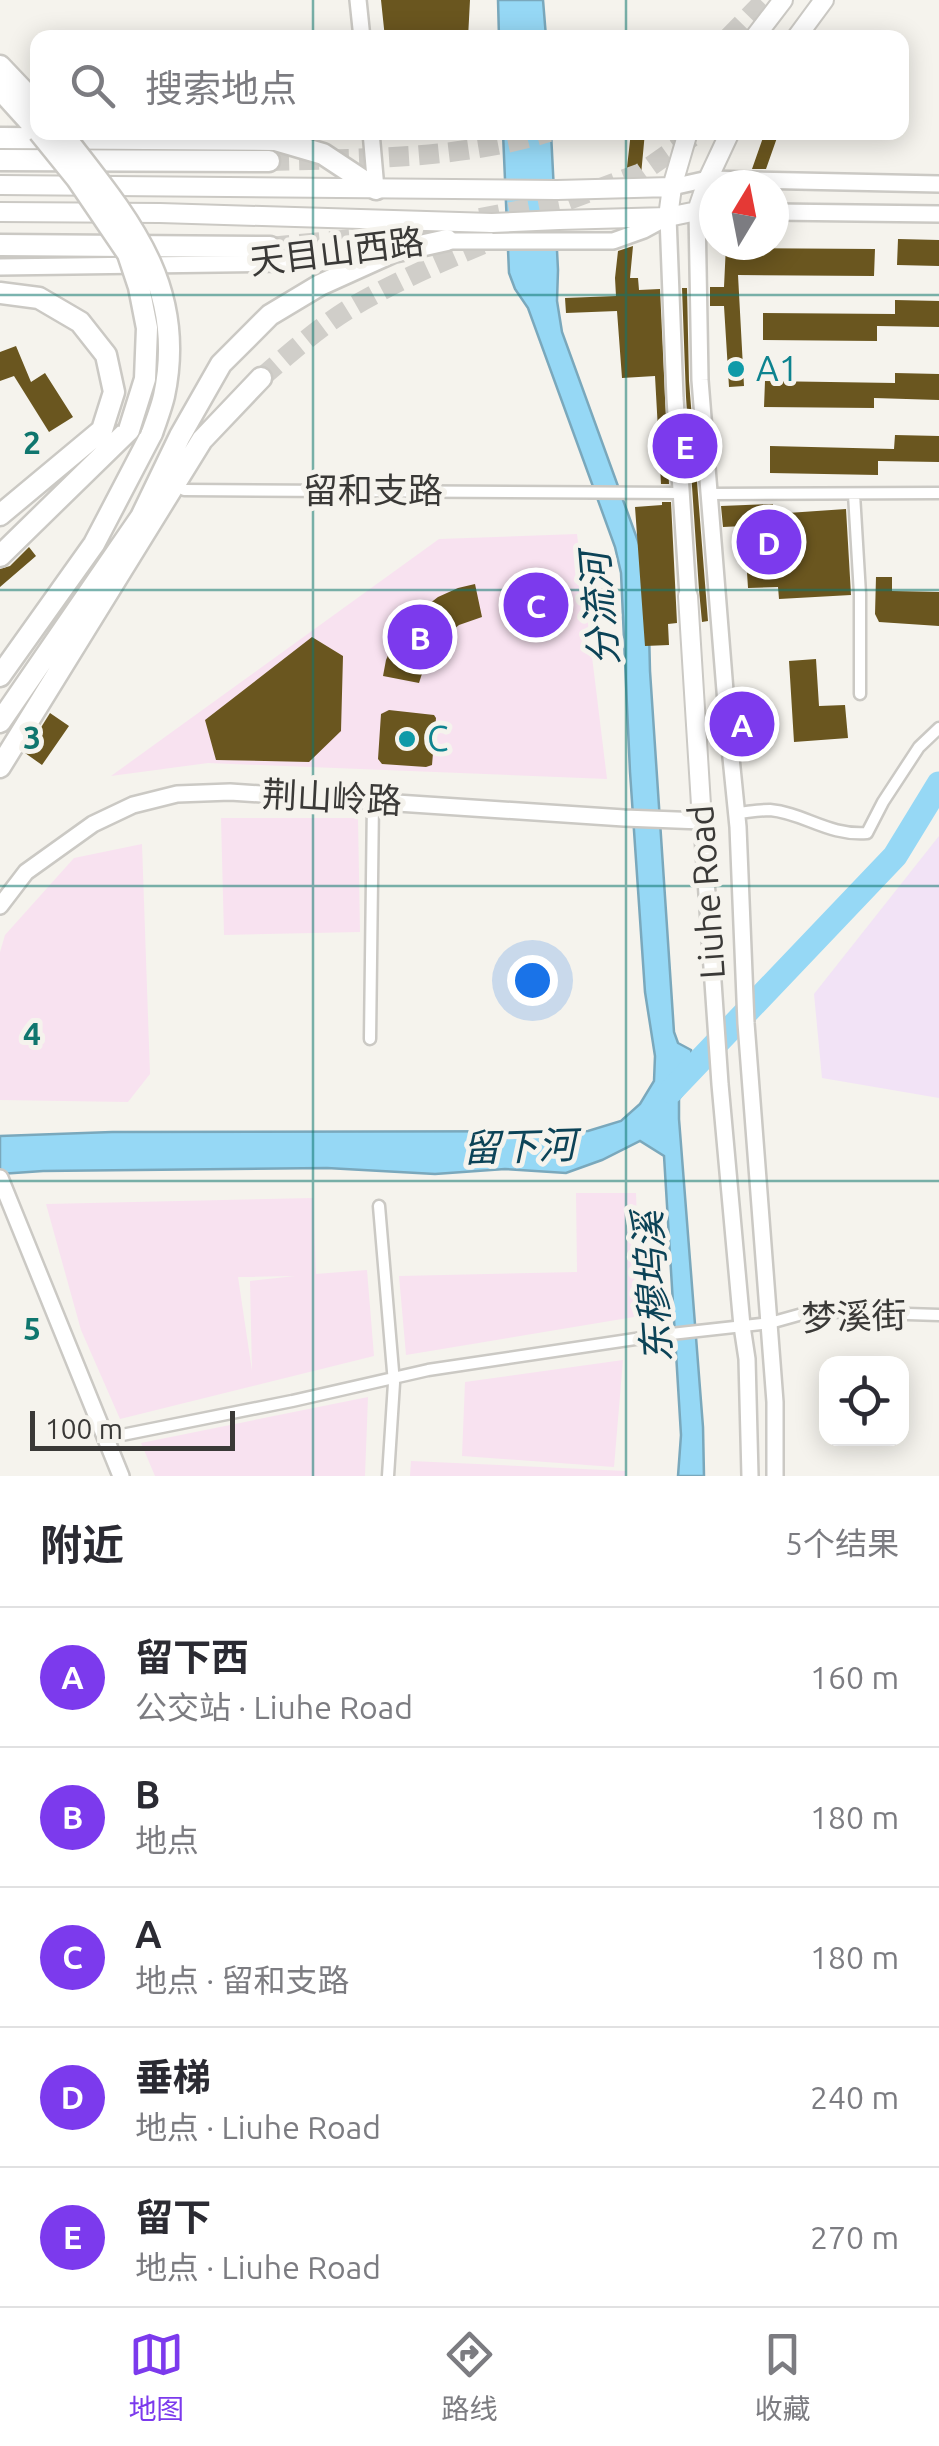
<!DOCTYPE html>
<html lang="zh">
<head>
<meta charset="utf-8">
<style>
  :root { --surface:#fff; --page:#f7f7f7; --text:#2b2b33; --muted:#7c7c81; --line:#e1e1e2; --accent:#7c3aed }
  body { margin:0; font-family:Ubuntu,"Noto Sans SC",sans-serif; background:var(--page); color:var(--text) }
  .controls { position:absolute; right:30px; bottom:30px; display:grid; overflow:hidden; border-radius:20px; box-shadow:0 5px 25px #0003 }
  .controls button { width:90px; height:90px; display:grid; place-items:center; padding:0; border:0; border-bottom:2px solid var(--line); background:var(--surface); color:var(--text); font:50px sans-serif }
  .compass { position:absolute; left:699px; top:170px; width:90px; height:90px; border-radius:50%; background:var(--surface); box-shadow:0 5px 25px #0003; rotate:10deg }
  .scale { position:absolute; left:30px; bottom:25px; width:205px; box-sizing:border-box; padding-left:10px; border:5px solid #3a3937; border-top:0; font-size:28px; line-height:35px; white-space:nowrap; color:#3a3937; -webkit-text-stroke:8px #f5f3ed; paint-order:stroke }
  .you { position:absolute; left:532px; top:980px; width:35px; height:35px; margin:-25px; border:8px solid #fff; border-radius:50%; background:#1a73e8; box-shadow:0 0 0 15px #1a73e833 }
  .badge { display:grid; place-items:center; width:65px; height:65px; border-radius:50%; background:var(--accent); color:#fff; font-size:32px; font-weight:700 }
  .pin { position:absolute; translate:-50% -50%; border:5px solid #fff; box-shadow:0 2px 10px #0006 }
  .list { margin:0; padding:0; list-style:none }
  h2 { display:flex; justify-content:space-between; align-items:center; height:130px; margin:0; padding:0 40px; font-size:42px }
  h2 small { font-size:32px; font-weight:400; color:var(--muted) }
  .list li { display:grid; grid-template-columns:65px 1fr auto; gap:30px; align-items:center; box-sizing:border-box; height:140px; padding:0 40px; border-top:2px solid var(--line) }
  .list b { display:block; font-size:38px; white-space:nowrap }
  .list p { margin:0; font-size:32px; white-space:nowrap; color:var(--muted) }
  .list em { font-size:32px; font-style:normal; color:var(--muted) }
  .icon { flex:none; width:55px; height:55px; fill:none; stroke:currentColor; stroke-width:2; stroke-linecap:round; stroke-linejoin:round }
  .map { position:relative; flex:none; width:939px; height:1476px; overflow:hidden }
  .search { position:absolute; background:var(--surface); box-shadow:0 5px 25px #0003; left:30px; right:30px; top:30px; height:110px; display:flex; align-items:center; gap:25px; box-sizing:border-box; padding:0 35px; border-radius:20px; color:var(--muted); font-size:38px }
  .sheet { height:830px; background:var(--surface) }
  nav { display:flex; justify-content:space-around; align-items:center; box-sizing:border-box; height:140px; border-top:2px solid var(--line); background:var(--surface); font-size:28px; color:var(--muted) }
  nav a { display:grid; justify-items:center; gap:5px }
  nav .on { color:var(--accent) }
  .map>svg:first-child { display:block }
  .commercial { fill:#f8e2f0; fill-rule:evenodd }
  .education { fill:#f2e3f6 }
  .water { fill:#96d8f5; stroke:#7aa8bc; stroke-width:2.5 }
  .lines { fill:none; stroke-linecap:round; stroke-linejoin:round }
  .river { stroke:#96d8f5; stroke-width:25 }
  .building { fill:#6a561f }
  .highway-tunnel { stroke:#d0cec9; stroke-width:20; stroke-dasharray:20 10; stroke-linecap:butt }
  .street-casing { stroke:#cbc9c4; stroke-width:15 }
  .secondary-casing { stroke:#cbc9c4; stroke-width:20 }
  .primary-casing { stroke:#cbc9c4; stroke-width:22 }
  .highway-casing { stroke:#cbc9c4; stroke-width:25 }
  .street { stroke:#fff; stroke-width:10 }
  .secondary { stroke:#fff; stroke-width:15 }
  .primary { stroke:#fff; stroke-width:18 }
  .highway { stroke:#fff; stroke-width:20 }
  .primary-bridge-casing { stroke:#cbc9c4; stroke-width:22; stroke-linecap:butt }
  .highway-bridge-casing { stroke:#cbc9c4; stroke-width:25; stroke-linecap:butt }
  .primary-bridge { stroke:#fff; stroke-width:18 }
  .highway-bridge { stroke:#fff; stroke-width:20 }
  .grid { fill:none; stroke:#0f766e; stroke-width:2.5; stroke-opacity:0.55 }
  .culture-dot { fill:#0f9aa8; stroke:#f5f3ed; stroke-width:4 }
  .labels { text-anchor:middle; stroke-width:10; stroke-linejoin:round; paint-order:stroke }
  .street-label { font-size:35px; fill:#3a3937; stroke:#f5f3ed }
  .culture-label { font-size:35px; fill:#0d838f; stroke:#f5f3ed; text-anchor:start }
  .water-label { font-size:38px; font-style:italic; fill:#0c4357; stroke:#f5f3ed }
  .grid-label { font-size:32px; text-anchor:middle; font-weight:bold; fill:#0f766e; stroke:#f5f3ed; stroke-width:10; stroke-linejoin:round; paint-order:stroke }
</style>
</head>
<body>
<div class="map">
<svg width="939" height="1476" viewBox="0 0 939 1476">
  <rect width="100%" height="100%" fill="#f5f3ed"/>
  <path class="commercial" d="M577 534 607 779 208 763 111 776 439 539Z
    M221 818H358L360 932 224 935Z
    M142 844 150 1074 128 1102 0 1100V952L5 935 74 858Z
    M576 1193H636L640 1316 406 1355 399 1276 577 1272Z
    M313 1198 316 1274 367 1270 374 1356 120 1419 81 1330 46 1204ZM295 1276 250 1281 252 1371 238 1277Z
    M623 1360 614 1467 462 1456 465 1382Z
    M368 1397 365 1476H155L141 1443Z
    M411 1461 626 1471 625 1476H410Z"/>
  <path class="education" d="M939 836V1098L822 1078 814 994Z"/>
  <path class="water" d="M498 0H543L546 37H499Z
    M503 133H551L558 270 557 301 562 332 643 555 648 589 650 671 674 1032 678 1043 691 1050 696 1076 679 1099V1119L703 1427 704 1476H678L681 1435 664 1156 640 1141 602 1160 566 1173 505 1169 435 1174 327 1168 43 1171 0 1174V1136L112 1132 588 1131 621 1121 640 1104 654 1081 655 1056 645 992 630 772 621 573 615 547 528 308 515 289 509 273Z"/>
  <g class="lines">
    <path class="river" d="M671 1091 895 856 939 784"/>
  </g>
  <path class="building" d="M381 0H470L468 38H385Z
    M631 132H645L641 175 626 176Z
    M765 132H779L766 169H752Z
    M898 239 939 240V266L897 265Z
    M726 245H740L739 248 875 249 874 276 738 275 744 386 729 387 724 306H710V287H724Z
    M633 246 630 278H638L639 290 660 289 669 484H661L655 376 622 378 617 311 566 313 565 298 616 296 615 278 618 251Z
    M682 288H687L689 381 708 621 702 622 699 590 686 397Z
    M895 300 939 301V327L877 326V341L763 340V313L895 314Z
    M16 346 31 382 45 373 73 417 49 432 14 376 0 381V352Z
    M895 373 939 374V400L874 398V408L764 407 765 381 895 383Z
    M895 435 939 436V462L878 461V475L770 473V446L894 449Z
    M662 502H671L677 623 668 624 669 645 645 646 635 507 662 505Z
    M773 504V514L846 509 851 595 779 599 778 587 748 588 744 526 723 527 721 506Z
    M29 547 36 556 0 587V569L10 566Z
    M876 577H892V591L939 592V626L879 622 875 614Z
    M557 578 562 581 564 629 559 632 514 634 510 629 507 584 512 580Z
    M475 584 482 617 459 625 439 641 429 652 419 683 383 676 386 660 393 644 411 618 438 597 458 588Z
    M312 637 343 656 341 731 309 762 216 760 205 720Z
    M816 659 819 706 845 705 848 738 794 742 789 661Z
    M389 710 434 715 436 718 432 765 426 767 382 764 378 759 381 714Z
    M50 713 69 726 42 765 25 753Z"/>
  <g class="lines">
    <path class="highway-tunnel" d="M728 38 765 0
      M269 161C364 158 458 160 549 132
      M480 218 563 202 641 173 699 132
      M270 247 372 237 442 226
      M261 378C290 353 319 327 352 307 412 272 477 247 541 220"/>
    <defs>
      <path id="street" d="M184 490 681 493
        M709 494 939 493
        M854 494 860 594V694
        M737 813C748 812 760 810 770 810 804 813 828 836 867 833L883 802 919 747 939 728
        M370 1039 373 800
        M379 1206 394 1383 388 1476
        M107 1438 292 1401 428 1370 662 1335 770 1323 813 1311 939 1315"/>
      <path id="secondary" d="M358 0 362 38
        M371 132 376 189
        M672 187 708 179 939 184
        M714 211H697L700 380 728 728 738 827 746 1023 775 1402V1476
        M774 212 939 214
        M437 241H613L644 230 668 217 675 398 688 596
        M0 267 288 263 399 244
        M0 906 26 872 93 824 133 805 177 794 230 792 624 818 702 821 720 1084 742 1326 747 1359 750 1476
        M0 1178 121 1476"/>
      <path id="primary" d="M754 38 783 0
        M796 38 824 0
        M0 185 557 190 672 187
        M0 212 160 213 492 223
        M668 217 672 187 688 132
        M559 220 668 217 697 211 708 179 730 132
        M688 596 702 821"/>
      <path id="highway" d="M0 66 38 106
        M0 89 38 131
        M0 138 275 140 323 154 376 189
        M0 160 269 161
        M0 245 270 247
        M0 293 39 298 80 322 106 355 114 392 102 430 0 515
        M0 556 129 430
        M0 676 94 544 152 433
        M0 722 141 517 180 436 221 364 270 315 320 285 393 252 447 240
        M0 767 202 440 261 378"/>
    </defs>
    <use href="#street" class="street-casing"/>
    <use href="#secondary" class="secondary-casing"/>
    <use href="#primary" class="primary-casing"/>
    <use href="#highway" class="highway-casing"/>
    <use href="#street" class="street"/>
    <use href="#secondary" class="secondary"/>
    <use href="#primary" class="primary"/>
    <use href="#highway" class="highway"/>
    <defs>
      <path id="primary-bridge" d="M492 223 559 220"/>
      <path id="highway-bridge" d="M39 132 77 179 128 254 139 287 147 328 145 379 129 430
        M61 132C125 215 188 283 164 396 161 409 156 421 152 433"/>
    </defs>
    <use href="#primary-bridge" class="primary-bridge-casing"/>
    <use href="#highway-bridge" class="highway-bridge-casing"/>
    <use href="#primary-bridge" class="primary-bridge"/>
    <use href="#highway-bridge" class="highway-bridge"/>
  </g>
  <path class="grid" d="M313 0V38M626 0V38M313 132V1476M626 132V1476M0 295H939M0 590H939M0 886H939M0 1181H939"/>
  <g class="culture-dot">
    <circle cx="736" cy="369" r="10"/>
    <circle cx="407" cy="739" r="10"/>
  </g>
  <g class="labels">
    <g class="street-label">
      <text transform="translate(337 252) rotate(-7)" y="12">天目山西路</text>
      <text x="373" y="503">留和支路</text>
      <text transform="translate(332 798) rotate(3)" y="12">荆山岭路</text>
      <text transform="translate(707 892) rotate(-94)" y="12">Liuhe Road</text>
      <text transform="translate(854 1317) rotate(-2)" y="12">梦溪街</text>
    </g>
    <g class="culture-label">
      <text x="756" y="381">A1</text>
      <text x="427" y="751">C</text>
    </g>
    <g class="water-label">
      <text transform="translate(600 609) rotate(-95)" y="13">分流河</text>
      <text transform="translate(519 1147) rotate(-2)" y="13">留下河</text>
      <text transform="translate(653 1287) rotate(-94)" y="13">东穆坞溪</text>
    </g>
  </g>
  <g class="grid-label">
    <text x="32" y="454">2</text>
    <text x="32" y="749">3</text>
    <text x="32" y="1045">4</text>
    <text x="32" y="1340">5</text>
  </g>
</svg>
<div class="controls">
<button><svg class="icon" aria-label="locate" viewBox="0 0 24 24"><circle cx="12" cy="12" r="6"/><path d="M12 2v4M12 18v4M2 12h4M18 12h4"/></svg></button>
</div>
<svg class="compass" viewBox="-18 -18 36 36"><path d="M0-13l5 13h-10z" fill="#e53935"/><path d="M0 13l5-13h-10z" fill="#7c7c81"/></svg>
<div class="scale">100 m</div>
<div class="you"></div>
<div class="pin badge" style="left:742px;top:724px">A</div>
<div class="pin badge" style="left:420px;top:637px">B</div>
<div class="pin badge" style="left:536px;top:605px">C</div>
<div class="pin badge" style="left:769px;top:542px">D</div>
<div class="pin badge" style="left:685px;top:446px">E</div>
<div class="search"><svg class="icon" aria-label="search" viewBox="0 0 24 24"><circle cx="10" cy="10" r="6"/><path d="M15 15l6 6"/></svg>搜索地点</div>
</div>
<section class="sheet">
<h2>附近<small>5个结果</small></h2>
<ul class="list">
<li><span class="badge">A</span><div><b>留下西</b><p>公交站 · Liuhe Road</p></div><em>160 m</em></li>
<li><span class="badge">B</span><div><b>B</b><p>地点</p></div><em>180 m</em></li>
<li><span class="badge">C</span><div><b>A</b><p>地点 · 留和支路</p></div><em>180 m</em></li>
<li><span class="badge">D</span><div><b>垂梯</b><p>地点 · Liuhe Road</p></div><em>240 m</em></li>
<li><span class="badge">E</span><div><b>留下</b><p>地点 · Liuhe Road</p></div><em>270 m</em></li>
</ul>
</section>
<nav>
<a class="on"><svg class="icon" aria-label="map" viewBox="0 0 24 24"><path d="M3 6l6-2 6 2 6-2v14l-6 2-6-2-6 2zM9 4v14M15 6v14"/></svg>地图</a>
<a><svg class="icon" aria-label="directions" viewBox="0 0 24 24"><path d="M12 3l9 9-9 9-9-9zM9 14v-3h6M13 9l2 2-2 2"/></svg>路线</a>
<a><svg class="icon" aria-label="saved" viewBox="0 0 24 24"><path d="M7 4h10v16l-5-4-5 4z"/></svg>收藏</a>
</nav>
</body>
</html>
